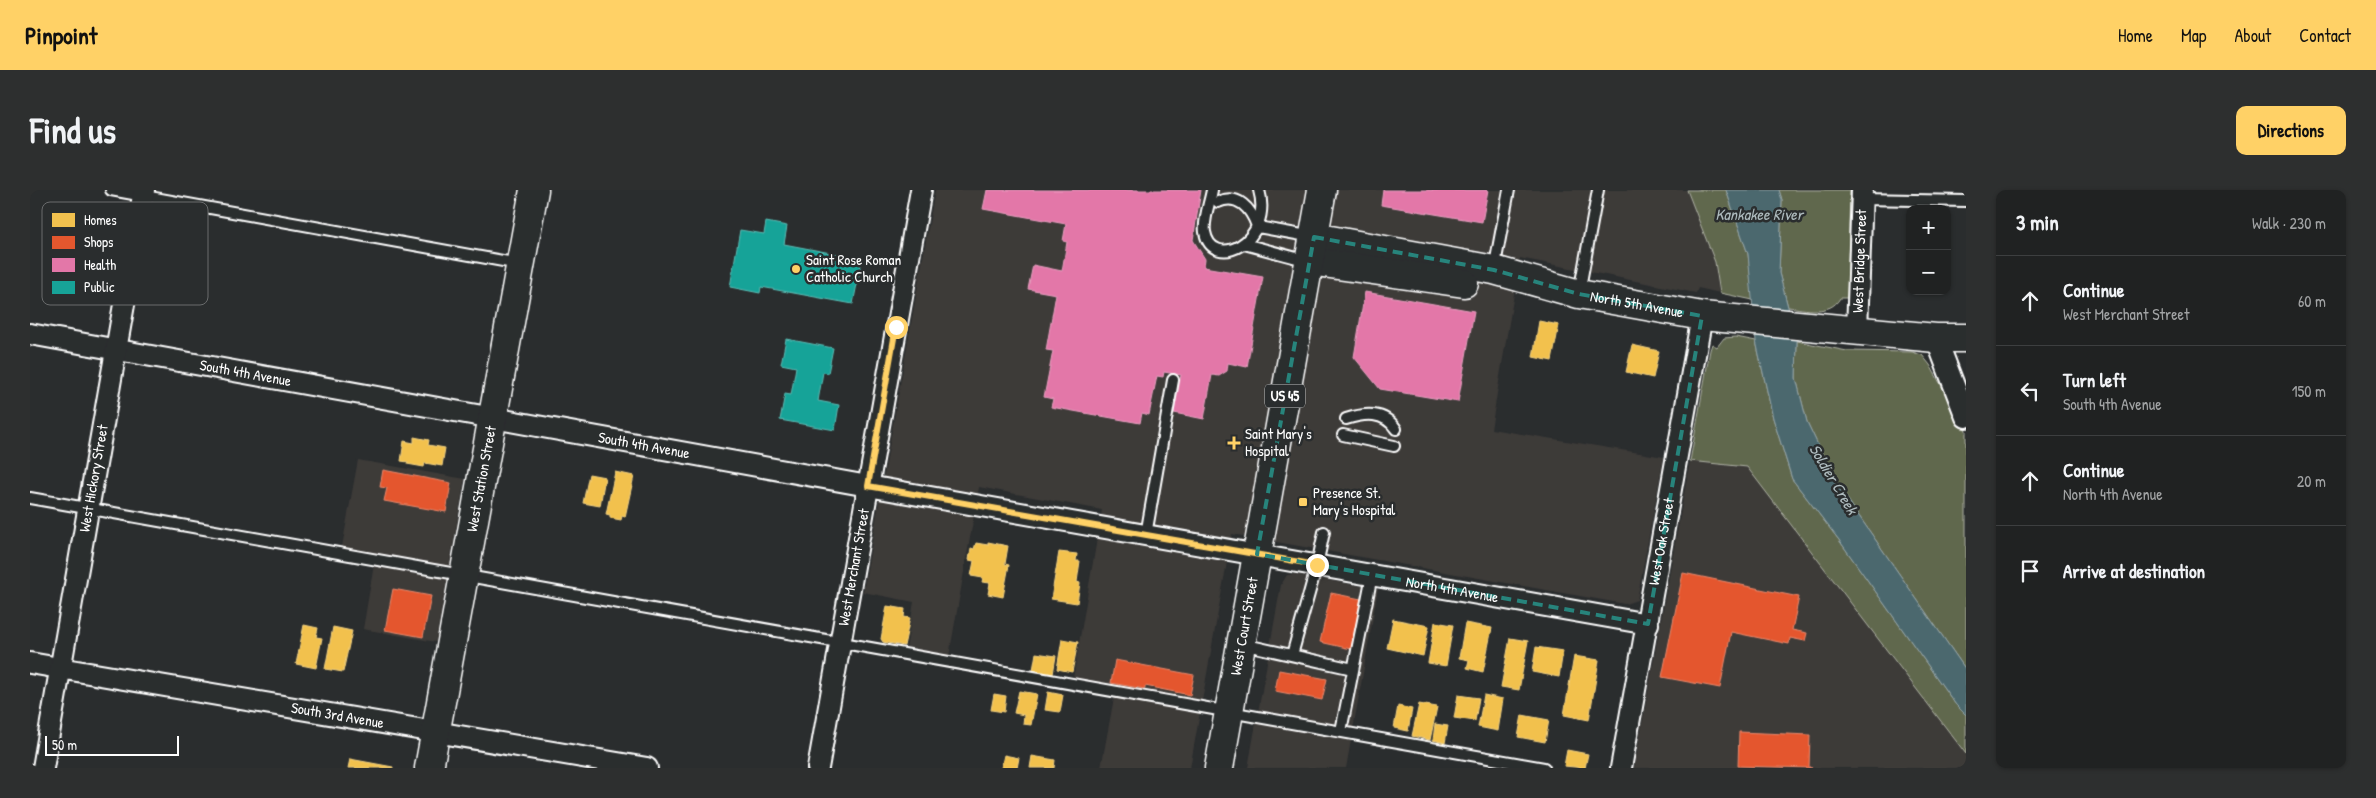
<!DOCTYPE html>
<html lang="en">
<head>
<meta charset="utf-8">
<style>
  :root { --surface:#202222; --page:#2d2f2f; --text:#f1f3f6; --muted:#a2a4a5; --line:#3d3f40; --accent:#ffd166 }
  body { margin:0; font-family:"Patrick Hand",sans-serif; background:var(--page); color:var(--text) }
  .controls { position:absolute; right:15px; top:15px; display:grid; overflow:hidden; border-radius:10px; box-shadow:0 1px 4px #0004 }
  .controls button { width:45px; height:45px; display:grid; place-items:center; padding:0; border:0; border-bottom:1px solid var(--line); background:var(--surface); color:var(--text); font:25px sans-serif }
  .scale { position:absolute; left:15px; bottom:12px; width:134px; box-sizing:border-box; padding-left:5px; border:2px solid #fff; border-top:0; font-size:14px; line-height:18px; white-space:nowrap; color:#fff; -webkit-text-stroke:4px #2a2d2e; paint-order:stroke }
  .stop { position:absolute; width:15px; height:15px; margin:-11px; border:4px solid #ffd166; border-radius:50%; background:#fff }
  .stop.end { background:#ffd166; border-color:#fff; box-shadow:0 1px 5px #0008 }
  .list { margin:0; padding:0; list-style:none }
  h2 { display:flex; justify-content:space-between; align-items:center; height:65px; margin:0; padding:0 20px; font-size:21px }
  h2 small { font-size:16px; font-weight:400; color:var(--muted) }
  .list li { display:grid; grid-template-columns:32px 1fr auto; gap:15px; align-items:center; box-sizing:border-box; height:90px; padding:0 20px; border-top:1px solid var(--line) }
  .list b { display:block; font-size:19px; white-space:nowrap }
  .list p { margin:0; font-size:16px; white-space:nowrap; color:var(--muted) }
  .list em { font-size:16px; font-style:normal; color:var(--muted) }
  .icon { flex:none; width:28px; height:28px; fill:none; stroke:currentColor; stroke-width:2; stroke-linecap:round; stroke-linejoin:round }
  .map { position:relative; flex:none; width:1936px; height:578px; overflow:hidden; border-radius:10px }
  header { display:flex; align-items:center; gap:30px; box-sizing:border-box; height:70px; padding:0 25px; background:var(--accent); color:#111 }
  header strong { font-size:24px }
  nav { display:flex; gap:28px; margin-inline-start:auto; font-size:18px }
  .intro { display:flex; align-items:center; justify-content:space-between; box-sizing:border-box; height:120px; padding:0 30px }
  h1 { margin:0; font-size:35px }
  .button { padding:12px 22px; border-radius:10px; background:var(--accent); color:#111; font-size:18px; font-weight:700 }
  main { display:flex; gap:30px; padding:0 30px }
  aside { flex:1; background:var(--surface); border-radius:10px; box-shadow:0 1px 4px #0004 }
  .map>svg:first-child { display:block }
  .built { fill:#3e3b39 }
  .green { fill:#60674d; stroke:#b0b3a6 }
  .water { fill:#4b686e; stroke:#93a4a8 }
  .homes { fill:#f2c14e; stroke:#f6d483 }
  .shops { fill:#e4572e; stroke:#ec896d }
  .health { fill:#e377a8; stroke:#eba0c2 }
  .public { fill:#17a398; stroke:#5dbfb7 }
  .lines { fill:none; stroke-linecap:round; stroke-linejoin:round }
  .lane-casing { stroke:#fff; stroke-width:14 }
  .street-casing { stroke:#fff; stroke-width:24 }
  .secondary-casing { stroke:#fff; stroke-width:31 }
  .primary-casing { stroke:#fff; stroke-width:31 }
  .lane { stroke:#2a2d2e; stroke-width:10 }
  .street { stroke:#2a2d2e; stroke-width:20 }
  .secondary { stroke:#2a2d2e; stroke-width:28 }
  .primary { stroke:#2a2d2e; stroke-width:28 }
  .route { stroke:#ffd166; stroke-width:6 }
  .marked { fill:none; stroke:#27847c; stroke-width:4; stroke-dasharray:10 6; stroke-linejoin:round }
  .poi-dot { fill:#ffd166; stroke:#2a2d2e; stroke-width:2 }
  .labels { text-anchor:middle; stroke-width:5; stroke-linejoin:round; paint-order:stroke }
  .shield { fill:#2a2d2e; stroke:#bfc0c0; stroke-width:1 }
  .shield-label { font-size:14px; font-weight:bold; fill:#fff }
  .poi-label { font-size:15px; fill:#fff; stroke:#2a2d2e; text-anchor:start }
  .street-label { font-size:15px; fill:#fff; stroke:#2a2d2e }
  .water-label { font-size:16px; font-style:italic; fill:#aebbbe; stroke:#2a2d2e }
  .key { fill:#2a2d2e; stroke:#6a6c6d; stroke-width:1 }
  .key-label { font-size:14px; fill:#fff }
</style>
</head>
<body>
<header>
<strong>Pinpoint</strong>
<nav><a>Home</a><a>Map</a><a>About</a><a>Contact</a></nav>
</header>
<div class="intro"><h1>Find us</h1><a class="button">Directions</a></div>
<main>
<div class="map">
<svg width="1936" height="578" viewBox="0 0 1936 578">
  <rect width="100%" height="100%" fill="#2a2d2e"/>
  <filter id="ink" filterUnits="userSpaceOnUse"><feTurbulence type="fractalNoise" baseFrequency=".02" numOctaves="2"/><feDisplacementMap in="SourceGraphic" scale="10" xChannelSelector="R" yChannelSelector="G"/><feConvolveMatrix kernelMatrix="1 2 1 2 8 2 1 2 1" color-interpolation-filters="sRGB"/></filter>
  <g filter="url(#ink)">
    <path class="built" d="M905 0H1657L1685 72 1690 103 1668 98 1666 103 1490 68 1461 239 1634 267 1607 410 1595 414 1202 344 1160 578H1071L1084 508 1041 500 1072 320 949 297 919 466 876 459 884 412 833 402Z
      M328 270 435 289 406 452 333 439 346 363 312 357Z
      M1660 271 1717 277 1936 564V578H1604Z
      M1264 384 1348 399 1316 578H1218L1251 395 1257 385Z"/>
    <path class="green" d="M1657 0H1696L1718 64 1723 110 1690 103 1685 72Z
      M1749 0H1820L1817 108H1810C1800 126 1775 119 1758 117L1749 83 1752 10Z
      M1706 147 1726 151 1743 228 1762 289 1809 350 1926 515 1936 525V564L1717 277 1660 271 1680 160 1682 154 1687 157 1694 148Z
      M1767 151 1817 161 1882 162 1892 165 1900 175 1936 240V480L1806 293 1777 232 1766 188Z"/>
    <path class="water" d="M1696 0H1749L1752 10 1749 83 1767 151 1766 188 1777 232 1806 293 1936 480V525L1926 515 1809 350 1762 289 1743 228 1726 151 1718 64Z"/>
    <path class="homes" d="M1509 131 1529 135 1522 171 1503 167Z
      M1602 155 1629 161 1623 188 1596 182Z
      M384 247 399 250 398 255 415 258 412 276 395 273 394 277 377 274 378 272 371 271 374 251 384 253Z
      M585 282 604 286 595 327 592 326 591 330 580 328V325L576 324Z
      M559 284 575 287 570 316 553 313Z
      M958 352 978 356 975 374 979 375 973 407 958 404 960 393 952 392 953 388 941 386 944 371 939 370 941 358 944 359 946 353 958 355Z
      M1029 362 1047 364 1046 371H1050L1047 392 1050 393 1047 413 1021 409Z
      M857 416 875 419 874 427 880 428 874 456 853 452 851 449Z
      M1363 429 1399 436 1393 466 1357 458Z
      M1405 432 1423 435 1416 476 1398 473Z
      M1435 433 1462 438 1453 482 1437 478 1439 470 1429 468Z
      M274 435 288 438 286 447 292 448 286 478 266 474Z
      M303 437 322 441 313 482 295 479Z
      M1480 448 1498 451 1489 500 1471 497Z
      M1032 449 1048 452 1042 482 1027 479Z
      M1506 457 1533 461 1529 487 1502 482Z
      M1006 463 1026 466 1023 484 1003 480Z
      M1544 466 1569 470 1559 530 1534 525Z
      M989 501 1007 504 1001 535 993 534 994 525 984 523Z
      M1018 502 1033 505 1030 522 1015 520Z
      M964 504 976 506 974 522 961 520Z
      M1428 505 1449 508 1445 531 1424 528Z
      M1454 505 1473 509 1468 541 1448 537Z
      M1389 514 1407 517 1400 550 1382 546Z
      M1368 516 1382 519 1378 541 1364 538Z
      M1492 525 1519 530 1515 552 1488 547Z
      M1405 534 1418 536 1415 553 1403 550Z
      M1537 560 1558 564 1555 578 1534 576Z
      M974 565 989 568 987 578H971Z
      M1002 566 1025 570 1024 578H1000Z
      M320 569 363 577V578H318Z"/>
    <path class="shops" d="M353 280 421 293 416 322 354 311 357 298 350 297Z
      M1653 383 1769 407 1762 440 1777 443 1775 451 1760 448 1759 454 1701 442 1690 498 1632 487Z
      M363 399 401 406 393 447 355 440Z
      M1301 403 1331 409 1321 459 1290 452Z
      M1085 470 1164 485 1160 505 1115 496V499L1081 493Z
      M1249 480 1297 489 1292 510 1245 501Z
      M1709 542 1780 545 1779 578H1782L1708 576Z"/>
    <path class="health" d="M957 0H1171L1163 50 1175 69 1174 77 1233 87 1217 177 1198 173 1197 181 1189 186 1182 185 1174 229 1144 223 1151 185 1134 182 1133 187 1127 186 1119 225 1112 223 1110 233 1021 217 1023 209 1014 207 1023 161 1016 160 1026 104 998 99 1003 75 1032 81 1037 52 1033 51 1036 34 953 19Z
      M1353 0H1458L1452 32 1351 15Z
      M1335 102 1444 121 1428 212 1350 199 1324 167Z"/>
    <path class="public" d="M736 32 757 36 754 54 832 69 823 114 731 97 730 103 700 97 710 40 734 44Z
      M756 149 803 158 798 183 793 182 788 211 809 215 805 240 750 230 755 204 761 205 766 177 751 174Z"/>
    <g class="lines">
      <defs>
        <path id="lane" d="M81 0 489 74
          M1182 0C1180 12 1173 30 1175 42 1182 82 1244 52 1229 0
          M1832 9 1936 11
          M1188 12C1208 3 1221 19 1227 36
          M1228 37 1283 47
          M1214 54 1278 71
          M1464 80 1479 0
          M1549 103 1568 0
          M1316 229C1335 223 1354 221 1366 239
          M1313 245 1364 256
          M0 308 1514 578
          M1116 345 1143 190
          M1212 454 1323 479
          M1262 465 1287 375 1294 342
          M1311 541 1342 385"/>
        <g id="street">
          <path id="s1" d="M1827 141 1832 0"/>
          <path id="s2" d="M0 144 838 296 1618 434"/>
          <path d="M1906 148 1936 227"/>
          <path id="s3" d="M0 473 617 578"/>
          <path id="s4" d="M13 578 114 0"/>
          <path id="s5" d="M788 578 891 0"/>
          <path id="s6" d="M1591 578 1672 126"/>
        </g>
        <g id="secondary">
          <path id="s7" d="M1284 47 1464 80 1549 104 1672 126 1906 148H1936"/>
          <path d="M1279 71 1434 93"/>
          <path id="s8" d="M399 578 504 0"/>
        </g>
        <g id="primary">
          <path id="s9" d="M1189 578 1292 0"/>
        </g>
      </defs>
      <use href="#lane" class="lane-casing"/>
      <use href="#street" class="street-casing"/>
      <use href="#secondary" class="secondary-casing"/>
      <use href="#primary" class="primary-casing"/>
      <use href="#lane" class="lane"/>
      <use href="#street" class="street"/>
      <use href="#secondary" class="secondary"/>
      <use href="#primary" class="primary"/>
    </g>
  </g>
  <g class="lines" filter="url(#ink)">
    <path class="route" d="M866 137 838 296 1287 375"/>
  </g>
  <path class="marked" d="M1284 47 1464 80 1549 104 1672 126 1618 434 1227 364Z"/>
  <g class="poi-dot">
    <circle cx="766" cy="79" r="5"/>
    <path d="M1201.5 245.5h5v5h5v5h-5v5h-5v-5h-5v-5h5z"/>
    <rect x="1268" y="307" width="10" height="10" rx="2.5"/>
  </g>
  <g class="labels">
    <rect class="shield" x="1235" y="194.5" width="40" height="23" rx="4"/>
    <g class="shield-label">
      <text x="1255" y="211">US 45</text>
    </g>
    <g class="poi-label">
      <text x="776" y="75">Saint Rose Roman<tspan x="776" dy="17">Catholic Church</tspan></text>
      <text x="1215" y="249">Saint Mary's<tspan x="1215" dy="17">Hospital</tspan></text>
      <text x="1283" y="308">Presence St.<tspan x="1283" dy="17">Mary's Hospital</tspan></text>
    </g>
    <g class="street-label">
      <text dy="5" stroke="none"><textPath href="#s1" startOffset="70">West Bridge Street</textPath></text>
      <text dy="5" stroke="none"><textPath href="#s7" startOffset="330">North 5th Avenue</textPath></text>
      <text dy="5" stroke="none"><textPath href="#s2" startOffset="219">South 4th Avenue</textPath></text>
      <text dy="5" stroke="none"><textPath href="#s2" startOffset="624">South 4th Avenue</textPath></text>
      <text dy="5" stroke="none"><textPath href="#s4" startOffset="294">West Hickory Street</textPath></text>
      <text dy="5" stroke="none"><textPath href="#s8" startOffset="294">West Station Street</textPath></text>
      <text dy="5" stroke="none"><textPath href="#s6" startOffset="230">West Oak Street</textPath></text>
      <text dy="5" stroke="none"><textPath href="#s5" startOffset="204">West Merchant Street</textPath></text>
      <text dy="5" stroke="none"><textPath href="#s2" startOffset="1445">North 4th Avenue</textPath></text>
      <text dy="5" stroke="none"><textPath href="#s9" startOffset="144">West Court Street</textPath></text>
      <text dy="5" stroke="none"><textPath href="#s3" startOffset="312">South 3rd Avenue</textPath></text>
    </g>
    <g class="water-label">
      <text x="1729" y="30">Kankakee River</text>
      <text transform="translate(1804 289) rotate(59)" y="6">Soldier Creek</text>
    </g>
  </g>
  <rect x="12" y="12" width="166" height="103" rx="8" class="key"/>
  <rect x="22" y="23" width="23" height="14" fill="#f2c14e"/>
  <rect x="22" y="46" width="23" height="13" fill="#e4572e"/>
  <rect x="22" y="68" width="23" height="14" fill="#e377a8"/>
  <rect x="22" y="91" width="23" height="13" fill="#17a398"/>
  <g class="key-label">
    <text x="54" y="35">Homes</text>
    <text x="54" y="57">Shops</text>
    <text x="54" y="80">Health</text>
    <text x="54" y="102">Public</text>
  </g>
</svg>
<div class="controls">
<button>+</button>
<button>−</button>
</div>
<div class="scale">50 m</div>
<div class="stop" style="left:866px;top:137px"></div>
<div class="stop end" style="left:1287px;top:375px"></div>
</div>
<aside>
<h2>3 min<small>Walk · 230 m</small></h2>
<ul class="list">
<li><svg class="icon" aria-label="ahead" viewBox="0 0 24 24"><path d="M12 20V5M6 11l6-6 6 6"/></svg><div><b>Continue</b><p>West Merchant Street</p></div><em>60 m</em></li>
<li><svg class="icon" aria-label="left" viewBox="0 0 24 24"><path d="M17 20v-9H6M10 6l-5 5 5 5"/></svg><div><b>Turn left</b><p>South 4th Avenue</p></div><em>150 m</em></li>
<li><svg class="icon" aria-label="ahead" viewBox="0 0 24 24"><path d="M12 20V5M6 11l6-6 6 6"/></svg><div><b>Continue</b><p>North 4th Avenue</p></div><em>20 m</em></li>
<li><svg class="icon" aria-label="arrive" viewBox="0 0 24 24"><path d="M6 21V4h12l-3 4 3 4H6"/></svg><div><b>Arrive at destination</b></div></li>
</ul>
</aside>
</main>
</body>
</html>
